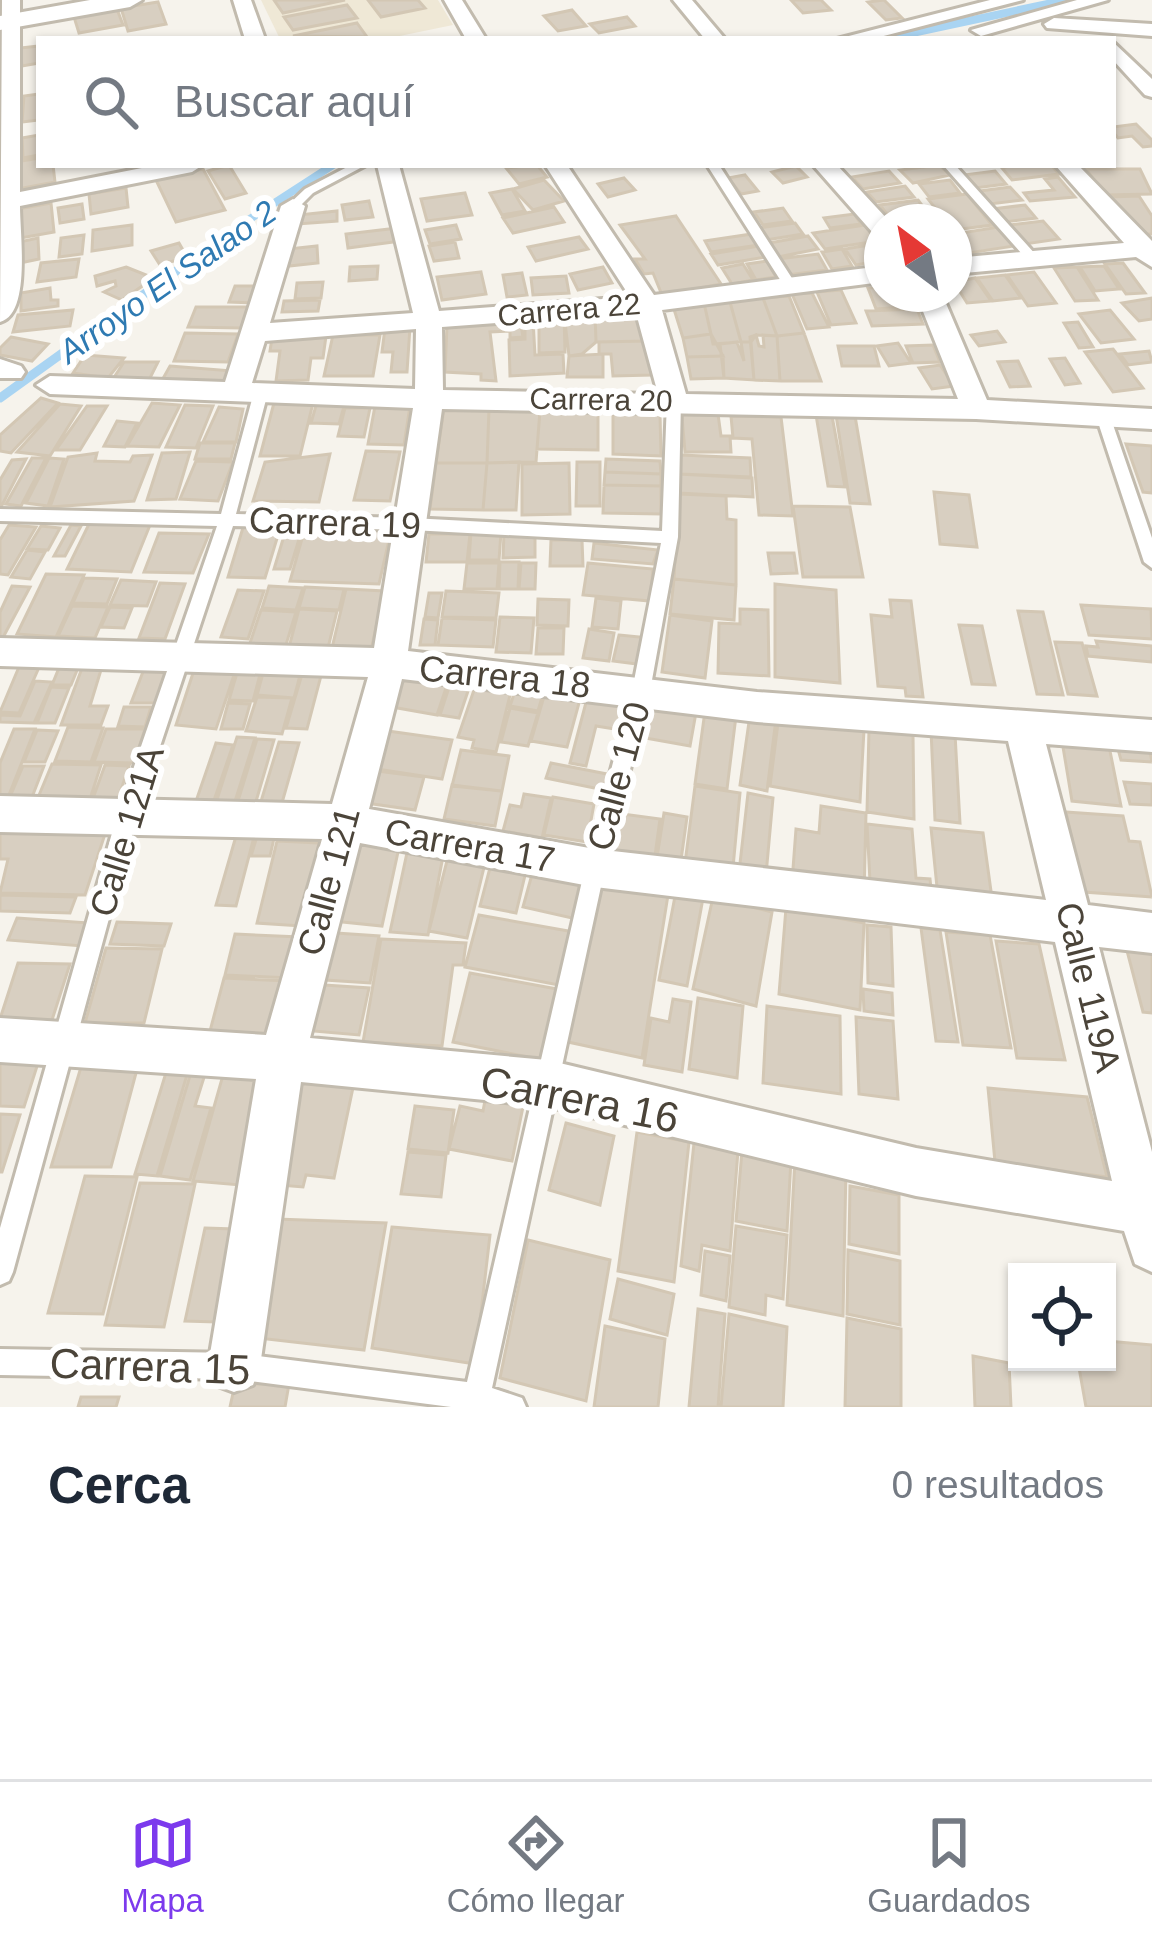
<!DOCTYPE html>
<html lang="es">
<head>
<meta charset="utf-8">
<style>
  :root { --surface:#fff; --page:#f2f2f3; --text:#1f2937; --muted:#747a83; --line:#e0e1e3; --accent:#7c3aed }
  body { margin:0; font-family:Arial,sans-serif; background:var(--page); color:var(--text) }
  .controls { position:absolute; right:36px; bottom:36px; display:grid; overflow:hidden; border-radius:0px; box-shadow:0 3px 9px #0004 }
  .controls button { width:108px; height:108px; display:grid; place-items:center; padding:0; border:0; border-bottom:3px solid var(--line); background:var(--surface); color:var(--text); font:60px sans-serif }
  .compass { position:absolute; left:864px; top:204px; width:108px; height:108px; border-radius:50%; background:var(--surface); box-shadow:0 3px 9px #0004; rotate:328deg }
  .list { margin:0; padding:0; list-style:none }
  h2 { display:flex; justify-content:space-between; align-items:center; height:156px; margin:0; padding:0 48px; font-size:51px }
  h2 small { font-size:39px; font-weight:400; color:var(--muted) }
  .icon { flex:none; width:66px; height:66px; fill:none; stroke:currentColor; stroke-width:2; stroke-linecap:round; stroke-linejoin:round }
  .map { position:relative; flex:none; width:1152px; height:1407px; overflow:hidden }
  .search { position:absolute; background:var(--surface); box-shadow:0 3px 9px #0004; left:36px; right:36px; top:36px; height:132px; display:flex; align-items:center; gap:30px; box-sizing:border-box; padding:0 42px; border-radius:0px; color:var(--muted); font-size:45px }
  .sheet { height:372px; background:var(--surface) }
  nav { display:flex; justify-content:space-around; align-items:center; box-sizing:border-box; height:168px; border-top:3px solid var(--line); background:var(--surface); font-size:33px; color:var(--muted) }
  nav a { display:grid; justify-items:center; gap:6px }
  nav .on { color:var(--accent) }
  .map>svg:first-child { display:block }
  .education { fill:#efe8d6 }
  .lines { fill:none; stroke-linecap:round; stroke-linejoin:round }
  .stream-far1 { stroke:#a9d4f2; stroke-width:8 }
  .stream { stroke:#a9d4f2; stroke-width:9 }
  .building { fill:#d8cfc1; stroke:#d3c7b4; stroke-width:3 }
  .service-casing { stroke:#c2bbae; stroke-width:6 }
  .minor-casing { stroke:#c2bbae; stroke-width:6 }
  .tertiary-casing { stroke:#c2bbae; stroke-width:6 }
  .service { fill:#fff; fill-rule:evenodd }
  .minor { fill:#fff; fill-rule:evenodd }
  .tertiary { fill:#fff; fill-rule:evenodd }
  .labels { text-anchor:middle; stroke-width:12; stroke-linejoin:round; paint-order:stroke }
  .far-street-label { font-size:30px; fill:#4b4439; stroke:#fff }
  .far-water-label { font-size:33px; font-style:italic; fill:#2e7ab2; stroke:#fff }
  .street-label { font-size:36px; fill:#4b4439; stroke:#fff }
  .near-street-label { font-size:42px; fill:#4b4439; stroke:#fff }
</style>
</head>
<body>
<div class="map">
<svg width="1152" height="1407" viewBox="0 0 1152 1407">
  <rect width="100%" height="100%" fill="#f6f3ec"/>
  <path class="education" d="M261 0H438L453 25 385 39H280Z"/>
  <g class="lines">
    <path class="stream-far1" d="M884 39 1066 0
      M236 228 333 165"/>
    <path class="stream" d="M0 398 240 225"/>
  </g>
  <path class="building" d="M274 0H345L283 13Z
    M368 0H418L425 8 381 17Z
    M791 0H821L831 10 803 13Z
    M884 0 902 18 886 20 868 2Z
    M158 2 166 24 128 31 121 8Z
    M347 5 357 18 293 30 284 17Z
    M117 9 123 25 79 33 74 17Z
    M572 10 586 26 558 31 544 16Z
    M627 17 635 26 599 33 590 24Z
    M357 23 367 37 293 36Z
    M39 46V63L22 66 20 48Z
    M39 94V120L22 122 24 96Z
    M1136 124 1152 140V146L1143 147 1132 136 1118 138 1113 132V127Z
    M39 135V155L23 158 22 138Z
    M39 158V165H53L55 182 18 189 16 162Z
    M229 165 246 193 225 199 208 171Z
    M537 165 547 177 519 184 506 168Z
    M939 165 950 175 913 183 900 170Z
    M1012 165H1051L1059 174 1012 180 1002 168Z
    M796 166 807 177 783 183 772 172Z
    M203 169 225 210 176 222 156 180Z
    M1086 169H1140L1152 194 1105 195Z
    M889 171 900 183 863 189 852 177Z
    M995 171 1006 184 975 188 965 175Z
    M745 175 758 191 741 194 728 178Z
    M1058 177 1075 197 1030 201 1024 193 1054 190 1045 179Z
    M624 178 635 190 608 197 598 184Z
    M544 180 564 201 533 210 513 189Z
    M950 180 960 193 929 197 919 184Z
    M905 186 914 197 876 202 867 192Z
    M1010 187 1022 200 990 204 980 191Z
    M126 188 128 207 91 214 89 194Z
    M512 189 525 211 502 215 490 193Z
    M465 193 472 215 427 221 421 199Z
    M967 194 992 225 954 230V222H946L928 199Z
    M1139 196 1152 216V234H1139L1124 211H1116L1108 197Z
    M918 200 930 216 892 221 880 205Z
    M369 201 373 217 345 220 342 205Z
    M51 203 54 232 15 239 13 210Z
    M82 204 84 219 60 223 58 208Z
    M1025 205 1036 218 1004 222 993 209Z
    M554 207 564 222 513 233 503 218Z
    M783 208 792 221 763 225 754 212Z
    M337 211V221L298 224V215Z
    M854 214 861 224 830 228 824 218Z
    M676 216 721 284 662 295 653 273 644 274 635 259H645L620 225Z
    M1043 221 1059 239 1025 244 1010 225Z
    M795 223 803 234 766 240 759 228Z
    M132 225V245L92 251 93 230Z
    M456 225 461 239 430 244 425 230Z
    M865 225 877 241 825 249 813 233Z
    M999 227 1014 246 969 253 954 234Z
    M398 228 401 241 348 248 346 234Z
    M752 234 759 245 711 252 705 241Z
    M84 235 82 254 59 257 61 238Z
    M808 236 818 249 778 257 769 243Z
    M579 237 588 249 536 261 528 247Z
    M38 238 39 259 11 265 10 244Z
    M455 242 459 258 434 261 429 246Z
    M179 243 187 257 160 265 151 251Z
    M881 243 882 260 856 265 845 249Z
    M317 246 318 263 289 266 288 249Z
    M759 246 766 257 718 265 711 254Z
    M842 249 852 266 832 269 822 252Z
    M818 254 827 270 787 275 778 259Z
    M79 259 76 277 37 282 41 263Z
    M767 261 776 277 756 280 747 264Z
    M1123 263 1145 293 1126 294 1105 264Z
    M743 264 753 280 732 284 722 268Z
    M378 266 377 279 349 281 350 267Z
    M1104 266 1119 289 1095 291 1080 267Z
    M126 267 154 278 122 300 104 292 116 286 115 281 97 286 95 276Z
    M603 267 612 283 578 290 570 274Z
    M1077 267 1098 300 1075 301 1054 268Z
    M481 272 486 294 442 300 437 277Z
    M1034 272 1056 303 1028 306 1007 275Z
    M522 273 527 295 507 297 503 275Z
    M1005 275 1021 298 993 301 977 278Z
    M566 276 569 293 533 295 531 278Z
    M975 278 991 301 967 303 954 282Z
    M323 282 321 298 295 299 297 283Z
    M235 286H261L255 303 229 302Z
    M882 287V294H909L915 306 876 309 868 288Z
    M50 288 51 300H58V306L21 311V293Z
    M841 290 856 323 831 325 817 292Z
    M812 293 829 327 807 329 792 294Z
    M789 296 804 333 777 336 763 298Z
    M763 298 777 336 756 335 751 342H741L730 302Z
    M1152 298V319L1139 321 1122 303Z
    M320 300 318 311 282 312 284 301Z
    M730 302 741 342 713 344 704 303Z
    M704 303 711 334 683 338 673 306Z
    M196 307H248L241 328 188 327Z
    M917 309 923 324 872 326 866 311Z
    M73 310 70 326 13 332 18 315Z
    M1110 310 1134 339 1101 343 1079 314Z
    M595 313H643L648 341 596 342Z
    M595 313 596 342 582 354 569 356 564 314Z
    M564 314 565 352 539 353V315Z
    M520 319 523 337 510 338V331L490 332 496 381 481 380V374L445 372 447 325Z
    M525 320H533L535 355 563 354 564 373 510 376 509 340 525 339Z
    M1078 322 1093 347 1079 348 1064 323Z
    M410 327 407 372H391L393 352H382L385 328Z
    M997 331 1005 342 979 346 971 335Z
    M185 333 238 334 228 362 174 361Z
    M804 333 821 381H780L777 336Z
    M711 334 723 356 687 357 683 338Z
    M333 335H380L373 376H324Z
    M756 335 759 346 764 347 763 335 777 336 780 381 754 380 750 337Z
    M326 336 323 358H311L308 380 276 381 280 351H270L272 338Z
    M11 337 48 344 32 361 0 355V348Z
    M648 341 652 375 613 376 611 354H599V342Z
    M737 342 744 361 741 342H751L754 380 724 378 720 344Z
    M898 343 911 363 889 366 877 346Z
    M933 345 940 362 913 363 906 346Z
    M838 346H874L879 366H842Z
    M1113 349 1143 388 1113 392 1085 352Z
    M1149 351 1152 362 1128 365 1120 354Z
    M603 354V377H567L569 356Z
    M85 355 124 358 108 378 73 373Z
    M723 356 724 378 691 379 687 357Z
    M1065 358 1080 383 1065 385 1050 359Z
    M1018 361 1030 386 1010 387 998 362Z
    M124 362H158L149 380 113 379Z
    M940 365 954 386 932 389 919 368Z
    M170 366 233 371 228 385 161 382Z
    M41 398 58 403 11 453 0 451V435Z
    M275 399H314L300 456H260Z
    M317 402 345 403 339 424 311 423Z
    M152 403 180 405 159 447 127 446Z
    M60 404 81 406 50 456 17 452Z
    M185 405 213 406 196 448 166 447Z
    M87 406H107L80 450H56Z
    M375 406H410L404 445 368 444Z
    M681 406 717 407 721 436H730L731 452H685Z
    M219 407 243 409 236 442H203Z
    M345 408H370L364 437 338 436Z
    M444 408 489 409 487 463H436Z
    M489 409 540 411 536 462 487 463Z
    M540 411 598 412V450L537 449Z
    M613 413 660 414 661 456 613 454Z
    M816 415 832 416 845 487 828 486Z
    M836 415 855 416 870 504 850 503Z
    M731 416 781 417 793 516 759 515 752 439 733 438Z
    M117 421 137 423 125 447 104 446Z
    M200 443H235L231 459H195Z
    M1126 444 1152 446V493L1143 492Z
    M366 451 400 452 390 501 354 500Z
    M190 452 176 499 147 500 162 453Z
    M97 453 95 461 130 462 133 456 152 455 134 501 50 507 68 457Z
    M330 454 319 502 253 501 265 462Z
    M680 455 750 458 751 477 680 474Z
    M32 458H46L21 506 6 504Z
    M49 458 64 459 48 506 26 503Z
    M26 459 1 507H0V480L12 460Z
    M606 459 660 461 661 474 605 472Z
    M196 461 233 462 218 501 180 499Z
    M519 462 516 510H483L487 463Z
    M577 462H600V506H576Z
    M436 463H487L483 510 430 509Z
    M569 463 570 514 522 515V464Z
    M605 472 661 474V486L604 485Z
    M678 474 752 478 753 497 678 493Z
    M604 485 661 486V514L603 513Z
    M934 492 969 495 977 547 940 544Z
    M678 494 726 496 727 519 736 520V585L674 579Z
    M793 506 850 507 863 577H803Z
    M245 521 282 522 265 578 228 577Z
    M89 524 150 525 131 572 67 569Z
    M9 525 36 527 8 575 0 574V540Z
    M71 525 81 526 65 556H54Z
    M41 526 60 528 48 550 27 549Z
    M287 526H303L290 569H274Z
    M305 528 391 531 379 584 290 581Z
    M471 532 501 533 499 560H469Z
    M504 532 535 533V557L503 558Z
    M159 533 209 534 193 573 144 572Z
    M429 534H470L467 562H426Z
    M551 540H582L583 566H550Z
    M594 543 658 550 653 564 592 559Z
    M27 550 45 552 30 579 11 577Z
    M768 553H794L797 573 771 574Z
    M500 562H519L518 589H499Z
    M467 563H499L497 589H464Z
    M521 563H536L535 589H519Z
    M588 563 653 569 650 601 583 595Z
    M46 574 84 575 56 637 17 634Z
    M84 578 117 579 107 604 73 603Z
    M674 579 736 585 734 620 670 614Z
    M121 580 156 582 147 606 110 605Z
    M160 583 185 584 165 639 139 638Z
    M775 584 836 590 840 683 775 677Z
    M12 586 30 587 0 643V612Z
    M269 586 303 588 296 610 262 608Z
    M305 587 344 589 339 610 299 608Z
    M346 589 384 591 371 650 332 648Z
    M238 590 264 591 248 639 221 637Z
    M446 591 499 593 496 618 442 617Z
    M429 593H442L438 618 425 617Z
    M596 598 621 601 618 629 592 627Z
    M538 599 569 600 568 626 537 625Z
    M890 600 911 601 923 697 906 696 905 688 878 686 871 615 892 617Z
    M1081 605 1151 609 1152 639 1089 635Z
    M72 606 108 607 95 638 58 636Z
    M110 607 132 608 124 628 101 627Z
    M299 609 337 611 327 652 288 651Z
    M740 609 768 610 769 676 718 673 719 623 740 624Z
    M261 610 296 612 285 648 249 646Z
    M1018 611 1043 612 1063 695 1037 694Z
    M670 615 712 621 705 678 662 672Z
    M500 617 534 618 531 653 496 652Z
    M442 618 496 620 493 647 438 645Z
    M424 619 438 620 435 645H420Z
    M959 625 982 626 995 685 972 684Z
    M538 628H564L563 654H536Z
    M589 629 614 633 609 661 583 658Z
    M619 635 650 638 645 665 613 661Z
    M1096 641 1152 646V662L1088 656 1086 646 1098 647Z
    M1055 642 1082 643 1097 696 1068 694Z
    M24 655 44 656 19 713 0 712Z
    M63 658H82L71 685H52Z
    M85 660H104L90 706H108L101 725H61Z
    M197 661 237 666 216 729 176 725Z
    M146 664H168L158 703H131Z
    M239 666 262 667 253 701 229 700Z
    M265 666 302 668 294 698 257 695Z
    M303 671 322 672 307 729 286 728Z
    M405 671 449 679 437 715 392 707Z
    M452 678 471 682 459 718 440 715Z
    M35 681 52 682 34 723 0 722V715L20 716Z
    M518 682 545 687 538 711 510 706Z
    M476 684 512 687 496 752 472 748 474 740 458 737Z
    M547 686 582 692 567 747 531 741Z
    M51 687 69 688 55 723H37Z
    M589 691 628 699 621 730 596 726 586 766 570 763Z
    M257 697 292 698 282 734 246 731Z
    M648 698 697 707 690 746 640 737Z
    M228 703 250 704 243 729H221Z
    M124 707H151L145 727 118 726Z
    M510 708 538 713 528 746 501 742Z
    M705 711 736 716 727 789 695 784Z
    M750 715 776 719 767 791 740 785Z
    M779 715 864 730 860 802 770 786Z
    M68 727 103 728 91 762 55 761Z
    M14 729H35L7 800H0V763Z
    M106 729H145L134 763 94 762Z
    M869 729 913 735 914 819 867 812Z
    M37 730 58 731 45 762H24Z
    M931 730 955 734 960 823 935 820Z
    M388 731 452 740 442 779 377 769Z
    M237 737 255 738 231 814 213 812Z
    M1115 738 1148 741 1152 762 1121 760Z
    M257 739 274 740 252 815 234 814Z
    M1062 741 1109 746 1121 806 1072 801Z
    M279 742 299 743 280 810 259 808Z
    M216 743 233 745 210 812 193 810Z
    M461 750 509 756 502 791 452 786Z
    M551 763 607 774 604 790 546 778Z
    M52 764 101 765 89 802 37 800Z
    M105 765 129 766 117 802 92 801Z
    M23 766H44L29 805 7 804Z
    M377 771 424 777 415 810 366 803Z
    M1124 782 1152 784V805L1130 804Z
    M452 785 502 791 495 826 444 819Z
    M695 786 740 793 732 878 684 871Z
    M748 793 773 798 765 886 738 881Z
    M524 794 551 798 542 838 503 831 510 805 521 807Z
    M553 797 594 804 587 842 544 835Z
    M821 806 866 813 864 895 792 882 796 829 819 833Z
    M1066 812 1123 816 1129 841 1140 842 1152 897 1084 892Z
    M615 813 660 819 654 863 608 856Z
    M664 813 687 817 681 860 657 857Z
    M867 824 912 829 916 878 930 879 933 908 871 901Z
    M931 828 983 833 994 913 939 907Z
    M0 829 106 831 85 895 0 893 8 859H0Z
    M258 833 275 834 270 856H251Z
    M355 834 401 838 382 926 332 921Z
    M236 836 254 837 236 906 216 905Z
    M277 841 319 843 301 926 257 923Z
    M408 848 444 851 428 935 390 932Z
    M449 853 486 859 467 938 429 931Z
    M492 860 527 867 516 913 480 906Z
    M534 867 582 878 572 918 523 907Z
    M600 882 668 895 642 1058 568 1042Z
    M676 891 703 898 687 986 659 980Z
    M0 895 76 897 70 913 0 911Z
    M713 897 772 912 756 1006 693 989Z
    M786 908 864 923 860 1010 779 994Z
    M479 915 574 932 564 986 465 967Z
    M17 918 90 923 82 946 8 940Z
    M117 922 171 924 164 946 110 944Z
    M867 925 891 927 893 986 868 983Z
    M921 928 940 930 958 1042 936 1041Z
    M946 932 990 935 1011 1048 963 1045Z
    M336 933 379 936 370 983 326 980Z
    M235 934 299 937 290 978 225 975Z
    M381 939 466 943 463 965H453L442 1046 363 1042Z
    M996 941 1039 944 1065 1060 1017 1058Z
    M1126 947 1152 949V1013L1143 1012Z
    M106 948 162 949 144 1023H85Z
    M18 963 70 964 52 1020 0 1019Z
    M470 973 557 989 543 1060 453 1042Z
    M224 978 289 981 278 1034 210 1031Z
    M324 985 369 988 359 1035 313 1031Z
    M863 989 892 993 893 1015 864 1011Z
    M698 998 743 1006 737 1078 689 1069Z
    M673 999 691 1002 682 1072 644 1065 651 1018 669 1022Z
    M767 1006 840 1016 841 1094 763 1083Z
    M856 1017 893 1021 898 1099 859 1094Z
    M84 1057 140 1058 111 1167H51Z
    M0 1059 39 1060 24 1107 0 1106Z
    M168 1066 189 1068 157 1176 135 1174Z
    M225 1068 269 1072 240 1185 193 1181Z
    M192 1069 206 1071 195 1106 211 1108 190 1180 160 1176Z
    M304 1073 355 1078 334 1178 306 1175 303 1187 278 1185Z
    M988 1088 1087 1097 1107 1177 995 1162Z
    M487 1090 525 1097 512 1161 449 1149 460 1106 483 1111Z
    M415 1106 454 1110 448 1153 408 1149Z
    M0 1114 20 1115 2 1172H0Z
    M566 1123 614 1136 600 1205 549 1190Z
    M637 1132 689 1142 674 1282 618 1271Z
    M694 1143 738 1151 730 1251 702 1245 699 1271 681 1266Z
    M742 1151 791 1160 787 1231 736 1221Z
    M408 1152 446 1155 441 1197 401 1194Z
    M795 1159 846 1168 843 1316 787 1305Z
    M85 1176 137 1177 103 1314 48 1313Z
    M140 1183 195 1184 164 1327 105 1325Z
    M850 1186 899 1195V1254L849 1244Z
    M276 1219 386 1223 364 1350 258 1338Z
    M736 1226 787 1235 783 1299 766 1295 765 1315 729 1307Z
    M392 1227 490 1235 475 1364 372 1348Z
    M205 1228 234 1229 216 1322 185 1321Z
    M528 1240 610 1260 586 1401 500 1378Z
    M848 1250 900 1261V1325L847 1314Z
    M705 1251 730 1256 726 1301 701 1295Z
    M618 1279 674 1294 667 1335 610 1319Z
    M698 1309 725 1314 718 1407H689Z
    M729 1314 787 1327 783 1407H721Z
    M847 1318 901 1329V1407H845Z
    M605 1326 665 1339 658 1407H594Z
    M1107 1341 1152 1345V1407H1086L1078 1362H1107Z
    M973 1356 1009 1363 1011 1407H975Z
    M235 1384H289L285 1407H230Z
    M81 1397H119L116 1407H78Z"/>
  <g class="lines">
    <defs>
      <path id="service" d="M351 165H366L313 193 297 209 287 206 305 189Z
        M707 165H719L797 286 796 289H786Z
        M943 165H955L1037 256V262H1029Z
        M261 387 268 392 236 514 411 518 662 531 667 401 674 396 681 401 678 537 650 691 605 868 492 1388 522 1398 526 1407H451L234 1379 0 1375V1349L234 1353 467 1382 585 868 632 691 661 543 411 530 233 526 136 819 13 1272 9 1281 0 1285V1228L116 819 217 526 0 521V509L221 514 254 392Z
        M1103 411 1110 416 1152 538V568L1144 562 1096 416Z"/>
      <path id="minor" d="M2 0H20V192L157 165H203L192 172 20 206C20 235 31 314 0 322Z
        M233 0H251L265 39H245Z
        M444 0H462L486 39H466Z
        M673 0H692L725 39H705Z
        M990 0H1023L872 39H837Z
        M1077 0H1108L981 36 971 30Z
        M1054 18 1152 24V36L1047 28 1044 24Z
        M1113 42 1152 79V97L1145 95 1113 60Z
        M377 165H399L439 311 630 297 545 165H567L654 295 882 266V282L662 310 686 394 958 399 916 294H942L987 400 1152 409V429L976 419 442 409 408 651 757 692 1152 720V752L1046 744 1088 905 1152 913V953L1099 947 1152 1152V1272L1135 1264 1124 1231 916 1196 547 1106 301 1082 260 1366 253 1385 234 1392 215 1385 208 1366 256 1079 0 1062V1018L266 1035 322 839 0 832V796L332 804 368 677 0 666V638L374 648 413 408 50 394 36 385 50 376 225 382 281 206 293 199 305 206 270 323 413 313ZM636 313 658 394 443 390 442 327ZM416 329 415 389 252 383 265 341ZM402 679 757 722 1008 741 1046 900 595 849 369 809ZM360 843 595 887 1055 942 1112 1181 916 1148 547 1060 310 1038Z
        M813 165H837L890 222H882V235L873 233Z
        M1055 165H1078L1152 241V267L1136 257 954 274V258L1124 243Z
        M0 359 21 366 25 372 21 378H0Z"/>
      <path id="tertiary" d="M90 0H142L130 7 0 30V16Z"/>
    </defs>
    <use href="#service" class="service-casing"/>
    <use href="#minor" class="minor-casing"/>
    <use href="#tertiary" class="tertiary-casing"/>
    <use href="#service" class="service"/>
    <use href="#minor" class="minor"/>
    <use href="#tertiary" class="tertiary"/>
  </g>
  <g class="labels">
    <g class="far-street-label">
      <text transform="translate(569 310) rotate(-5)" y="10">Carrera 22</text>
      <text transform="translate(601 400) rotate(1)" y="10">Carrera 20</text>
    </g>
    <g class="far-water-label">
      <text transform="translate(167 281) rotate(-35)" y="12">Arroyo El Salao 2</text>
    </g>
    <g class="street-label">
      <text transform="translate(335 522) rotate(2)" y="13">Carrera 19</text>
      <text transform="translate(505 676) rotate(6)" y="13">Carrera 18</text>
      <text transform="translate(618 776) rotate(-75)" y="13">Calle 120</text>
      <text transform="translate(126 831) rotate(-73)" y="13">Calle 121A</text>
      <text transform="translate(470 845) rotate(10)" y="13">Carrera 17</text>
      <text transform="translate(328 881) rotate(-75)" y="13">Calle 121</text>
      <text transform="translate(1089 987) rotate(76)" y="13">Calle 119A</text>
    </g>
    <g class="near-street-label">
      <text transform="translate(580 1099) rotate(11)" y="15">Carrera 16</text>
      <text transform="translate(150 1366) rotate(2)" y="15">Carrera 15</text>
    </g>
  </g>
</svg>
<div class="controls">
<button><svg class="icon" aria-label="locate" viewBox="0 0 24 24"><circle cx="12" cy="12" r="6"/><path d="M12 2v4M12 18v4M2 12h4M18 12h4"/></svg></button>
</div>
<svg class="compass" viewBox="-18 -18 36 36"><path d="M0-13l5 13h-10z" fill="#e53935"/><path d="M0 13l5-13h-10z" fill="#747a83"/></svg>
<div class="search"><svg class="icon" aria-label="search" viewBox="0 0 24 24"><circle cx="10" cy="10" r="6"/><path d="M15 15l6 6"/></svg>Buscar aquí</div>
</div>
<section class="sheet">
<h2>Cerca<small>0 resultados</small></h2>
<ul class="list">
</ul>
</section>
<nav>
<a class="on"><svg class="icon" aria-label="map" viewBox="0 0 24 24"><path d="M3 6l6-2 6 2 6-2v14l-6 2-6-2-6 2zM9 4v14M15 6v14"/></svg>Mapa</a>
<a><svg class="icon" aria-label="directions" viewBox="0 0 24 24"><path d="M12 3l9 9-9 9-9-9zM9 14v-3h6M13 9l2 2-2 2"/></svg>Cómo llegar</a>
<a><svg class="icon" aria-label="saved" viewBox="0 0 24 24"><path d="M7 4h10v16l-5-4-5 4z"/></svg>Guardados</a>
</nav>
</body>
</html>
